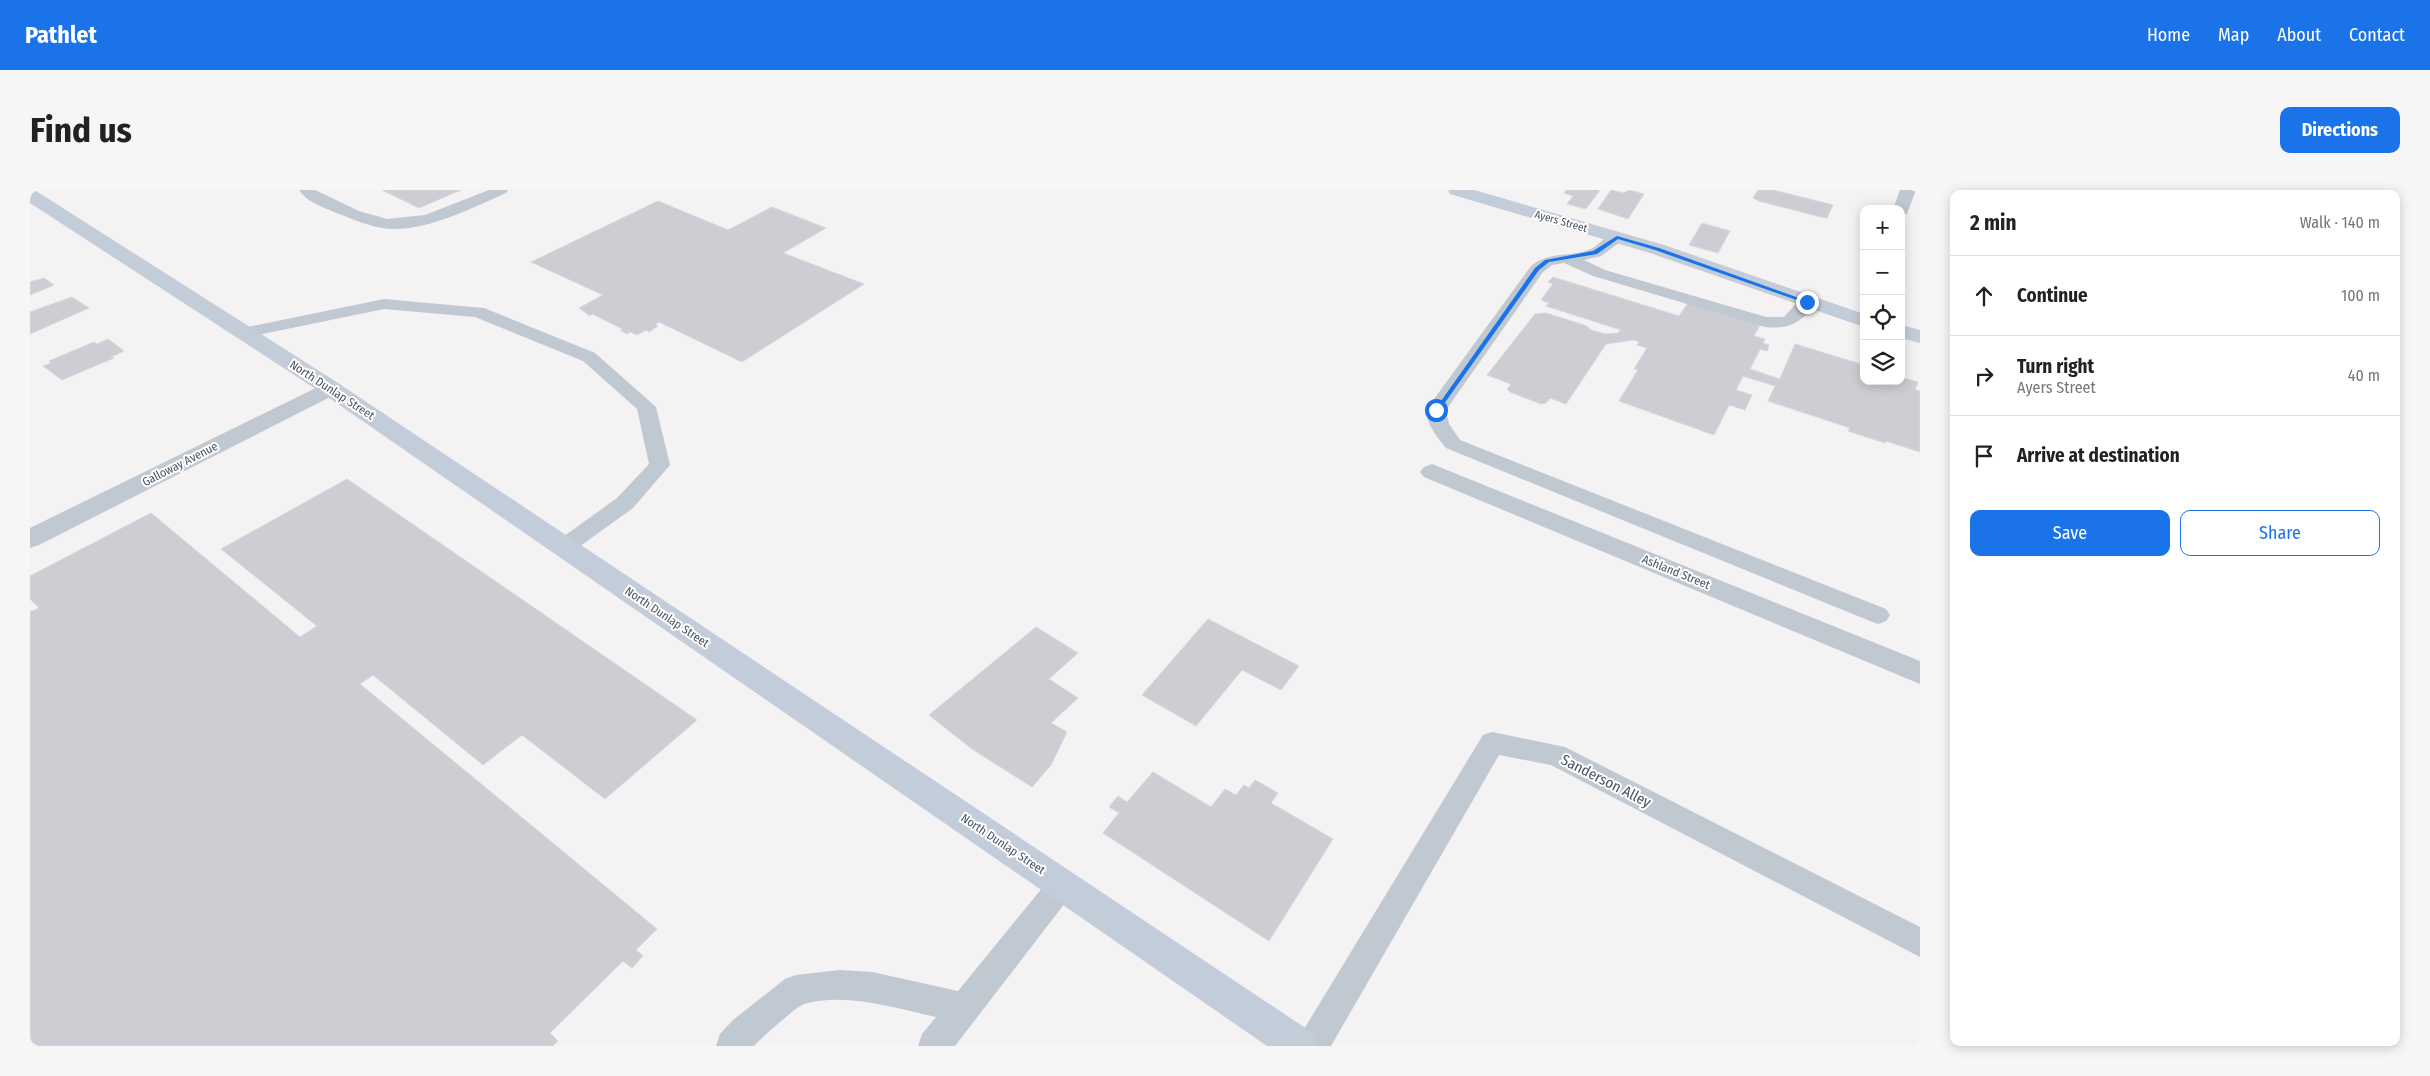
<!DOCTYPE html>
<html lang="en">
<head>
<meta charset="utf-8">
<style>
  :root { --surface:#fff; --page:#f6f6f6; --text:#222; --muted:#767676; --line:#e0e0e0; --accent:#1a73e8 }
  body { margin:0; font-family:"Fira Sans Condensed",sans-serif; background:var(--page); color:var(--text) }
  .controls { position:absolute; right:15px; top:15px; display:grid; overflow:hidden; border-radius:10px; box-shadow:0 2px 12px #0003 }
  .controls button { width:45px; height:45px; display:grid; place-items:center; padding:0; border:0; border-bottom:1px solid var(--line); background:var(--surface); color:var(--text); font:25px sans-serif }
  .stop { position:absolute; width:15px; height:15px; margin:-11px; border:4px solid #1a73e8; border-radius:50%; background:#fff }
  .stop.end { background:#1a73e8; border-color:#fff; box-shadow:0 1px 5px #0008 }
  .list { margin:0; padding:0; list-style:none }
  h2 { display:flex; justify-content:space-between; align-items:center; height:65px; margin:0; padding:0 20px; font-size:21px }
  h2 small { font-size:16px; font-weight:400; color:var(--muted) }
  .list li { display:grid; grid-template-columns:32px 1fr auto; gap:15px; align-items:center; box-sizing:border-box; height:80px; padding:0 20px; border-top:1px solid var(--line) }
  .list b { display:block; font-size:19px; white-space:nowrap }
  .list p { margin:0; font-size:16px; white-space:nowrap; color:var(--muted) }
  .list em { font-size:16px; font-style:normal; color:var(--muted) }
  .actions { display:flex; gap:10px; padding:15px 20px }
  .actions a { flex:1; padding:11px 0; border:1px solid var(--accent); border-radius:10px; text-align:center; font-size:18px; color:var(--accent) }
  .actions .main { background:var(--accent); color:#fff }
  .icon { flex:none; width:28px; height:28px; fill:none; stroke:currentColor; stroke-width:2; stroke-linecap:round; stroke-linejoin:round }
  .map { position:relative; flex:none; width:1890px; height:856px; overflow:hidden; border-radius:10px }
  header { display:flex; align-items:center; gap:30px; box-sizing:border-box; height:70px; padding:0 25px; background:var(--accent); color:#fff }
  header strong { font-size:24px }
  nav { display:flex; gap:28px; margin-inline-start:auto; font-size:18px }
  .intro { display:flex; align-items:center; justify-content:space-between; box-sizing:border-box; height:120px; padding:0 30px }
  h1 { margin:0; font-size:35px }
  .button { padding:12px 22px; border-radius:10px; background:var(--accent); color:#fff; font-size:18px; font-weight:700 }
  main { display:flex; gap:30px; padding:0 30px }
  aside { flex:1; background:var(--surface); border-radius:10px; box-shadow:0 2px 12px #0003 }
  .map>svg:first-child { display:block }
  .building { fill:#ccced4; stroke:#d6d8dd }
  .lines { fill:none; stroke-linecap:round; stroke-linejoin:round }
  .lane { fill:#c0c8d2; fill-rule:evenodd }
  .street { fill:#c0c8d2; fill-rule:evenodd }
  .secondary { fill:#c3ccd9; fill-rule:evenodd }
  .route { fill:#1a73e8 }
  .labels { text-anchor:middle; stroke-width:4; stroke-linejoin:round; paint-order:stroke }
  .far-street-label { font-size:11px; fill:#495361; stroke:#fff }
  .street-label { font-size:12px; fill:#495361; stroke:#fff }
  .near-street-label { font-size:15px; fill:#495361; stroke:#fff }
</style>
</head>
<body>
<header>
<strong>Pathlet</strong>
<nav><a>Home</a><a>Map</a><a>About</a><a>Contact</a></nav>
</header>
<div class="intro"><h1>Find us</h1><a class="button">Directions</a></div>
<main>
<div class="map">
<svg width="1890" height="856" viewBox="0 0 1890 856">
  <rect width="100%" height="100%" fill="#f4f2f2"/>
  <path class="building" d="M352 0H431L389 18Z
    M1536 0H1570L1556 19 1537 14 1543 6 1534 3Z
    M1581 0 1594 3 1599 0 1614 4 1598 29 1568 19Z
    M1728 0H1743L1803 15 1797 28 1787 26 1729 11 1723 8Z
    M628 11 698 40 742 17 796 38 753 63 834 94 712 172 629 132 625 135 628 136 619 142 616 140 607 145 600 142 597 144 590 140 593 139 562 124 560 126 549 118 573 105 501 72Z
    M1672 33 1700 41 1688 63 1659 55Z
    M1523 87 1649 126 1658 113 1730 135 1724 146 1735 149 1733 153 1739 155 1737 161 1730 159 1720 179 1750 189 1765 154 1834 175V191H1871V187L1888 192 1885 200 1890 201V262L1856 251 1855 253 1818 241 1820 238 1738 211 1745 196 1713 186 1706 200 1722 205 1715 220 1699 215 1684 245 1589 211 1608 180 1604 179 1617 158 1607 155 1609 152 1604 150 1576 154 1536 214 1520 208 1516 213 1511 214 1480 202 1477 199 1481 194 1457 185 1505 124 1516 123 1557 136 1561 140 1575 144 1588 143 1591 140 1516 116 1519 113 1511 110 1523 94 1518 92Z
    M14 88 24 95 0 105V92Z
    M42 107 59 118 0 144V122Z
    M78 149 94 161 81 167 84 168 32 190 13 176 21 173 19 171 64 152 67 154Z
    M317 289 667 530 575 609 492 545 453 575 343 485 330 494 627 739 606 760 613 766 602 778 593 771 520 843 528 851 523 856H0V422L9 418 0 409V386L121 323 270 447 287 436 191 359Z
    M1178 429 1269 476 1251 500 1212 480 1166 536 1112 505Z
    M1006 437 1048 463 1019 489 1048 508 1021 533 1037 542 1021 575 1002 597 942 559 899 525Z
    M1123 582 1181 617 1195 599 1206 605 1214 595 1219 598 1225 590 1248 603 1241 613 1303 649 1239 751 1073 643 1089 623 1079 617 1088 606 1097 612Z"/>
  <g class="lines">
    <path class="lane" d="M269 0H285L329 21 357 29 395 25 459 0H478L476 3C439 19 393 44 352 38 335 35 320 28 304 22 292 17 276 11 269 0Z
      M1587 42 1593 44 1595 47 1593 50 1571 66 1554 70 1575 80 1736 127H1754L1771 108H1783L1786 112C1772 132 1760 140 1735 137L1563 86 1534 73 1522 75 1513 82 1416 220 1419 234 1430 250 1856 419 1860 425 1856 431 1848 434 1840 431 1416 258C1407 247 1397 235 1396 220L1501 76C1521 60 1540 68 1561 59 1570 54 1576 45 1587 42Z
      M354 109 454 118 565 163 626 217 640 275 603 318 542 362 534 365 526 362 523 357 526 352 587 308 619 274 607 219 553 171 445 127 354 119 213 148 207 147 204 143 207 139 213 138Z
      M1462 542 1535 557 1890 737V767L1521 575 1469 565 1301 856H1267L1271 844 1453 545Z
      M1032 682 1042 686 1047 695 1042 704 925 856H888L892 844 906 827C866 818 816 802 774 814 766 817 731 848 724 856H686L690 844 703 830 755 789 766 785 810 780 842 782 928 801 1022 686Z"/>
    <path class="street" d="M1870 0H1886L1877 24 1871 25V19H1863Z
      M300 191 308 193 311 198 308 203 9 355 0 358V338Z
      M1402 274 1890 471V494L1394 287 1390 282 1394 277Z"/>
    <path class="secondary" d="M0 0 6 1 308 193 1283 843 1289 856H1237L292 203 0 13Z
      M1418 0H1444L1634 55 1834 124V137L1620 63 1420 4Z
      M1871 135 1890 140V153L1871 148Z"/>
  </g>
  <path class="route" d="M1587 46 1629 58 1780 112 1775 113 1625 60 1588 49 1567 64 1519 72 1509 80 1409 221H1404L1505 78 1515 70 1563 61Z"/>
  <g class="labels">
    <g class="far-street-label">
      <text transform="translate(1531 31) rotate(16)" y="4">Ayers Street</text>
    </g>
    <g class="street-label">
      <text transform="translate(302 200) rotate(33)" y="4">North Dunlap Street</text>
      <text transform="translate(150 274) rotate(-27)" y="4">Galloway Avenue</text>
      <text transform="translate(1646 382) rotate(22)" y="4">Ashland Street</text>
      <text transform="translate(637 427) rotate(34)" y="4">North Dunlap Street</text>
      <text transform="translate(973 654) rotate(34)" y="4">North Dunlap Street</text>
    </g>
    <g class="near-street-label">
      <text transform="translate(1576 591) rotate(27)" y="5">Sanderson Alley</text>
    </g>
  </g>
</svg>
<div class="controls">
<button>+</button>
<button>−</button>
<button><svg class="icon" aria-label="locate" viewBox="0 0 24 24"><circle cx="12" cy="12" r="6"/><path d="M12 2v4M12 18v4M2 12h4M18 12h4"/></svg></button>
<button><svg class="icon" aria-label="layers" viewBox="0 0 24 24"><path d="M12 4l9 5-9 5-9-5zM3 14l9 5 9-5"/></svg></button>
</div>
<div class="stop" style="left:1406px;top:220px"></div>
<div class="stop end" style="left:1777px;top:112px"></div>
</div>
<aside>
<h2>2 min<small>Walk · 140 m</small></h2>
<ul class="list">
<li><svg class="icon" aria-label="ahead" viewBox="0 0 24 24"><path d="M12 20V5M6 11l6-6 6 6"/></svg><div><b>Continue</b></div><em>100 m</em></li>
<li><svg class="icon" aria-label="right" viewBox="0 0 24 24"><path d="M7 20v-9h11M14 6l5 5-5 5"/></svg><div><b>Turn right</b><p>Ayers Street</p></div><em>40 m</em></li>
<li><svg class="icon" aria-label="arrive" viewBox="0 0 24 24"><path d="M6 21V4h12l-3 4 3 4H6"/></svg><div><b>Arrive at destination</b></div></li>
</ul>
<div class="actions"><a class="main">Save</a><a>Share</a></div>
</aside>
</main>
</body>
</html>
